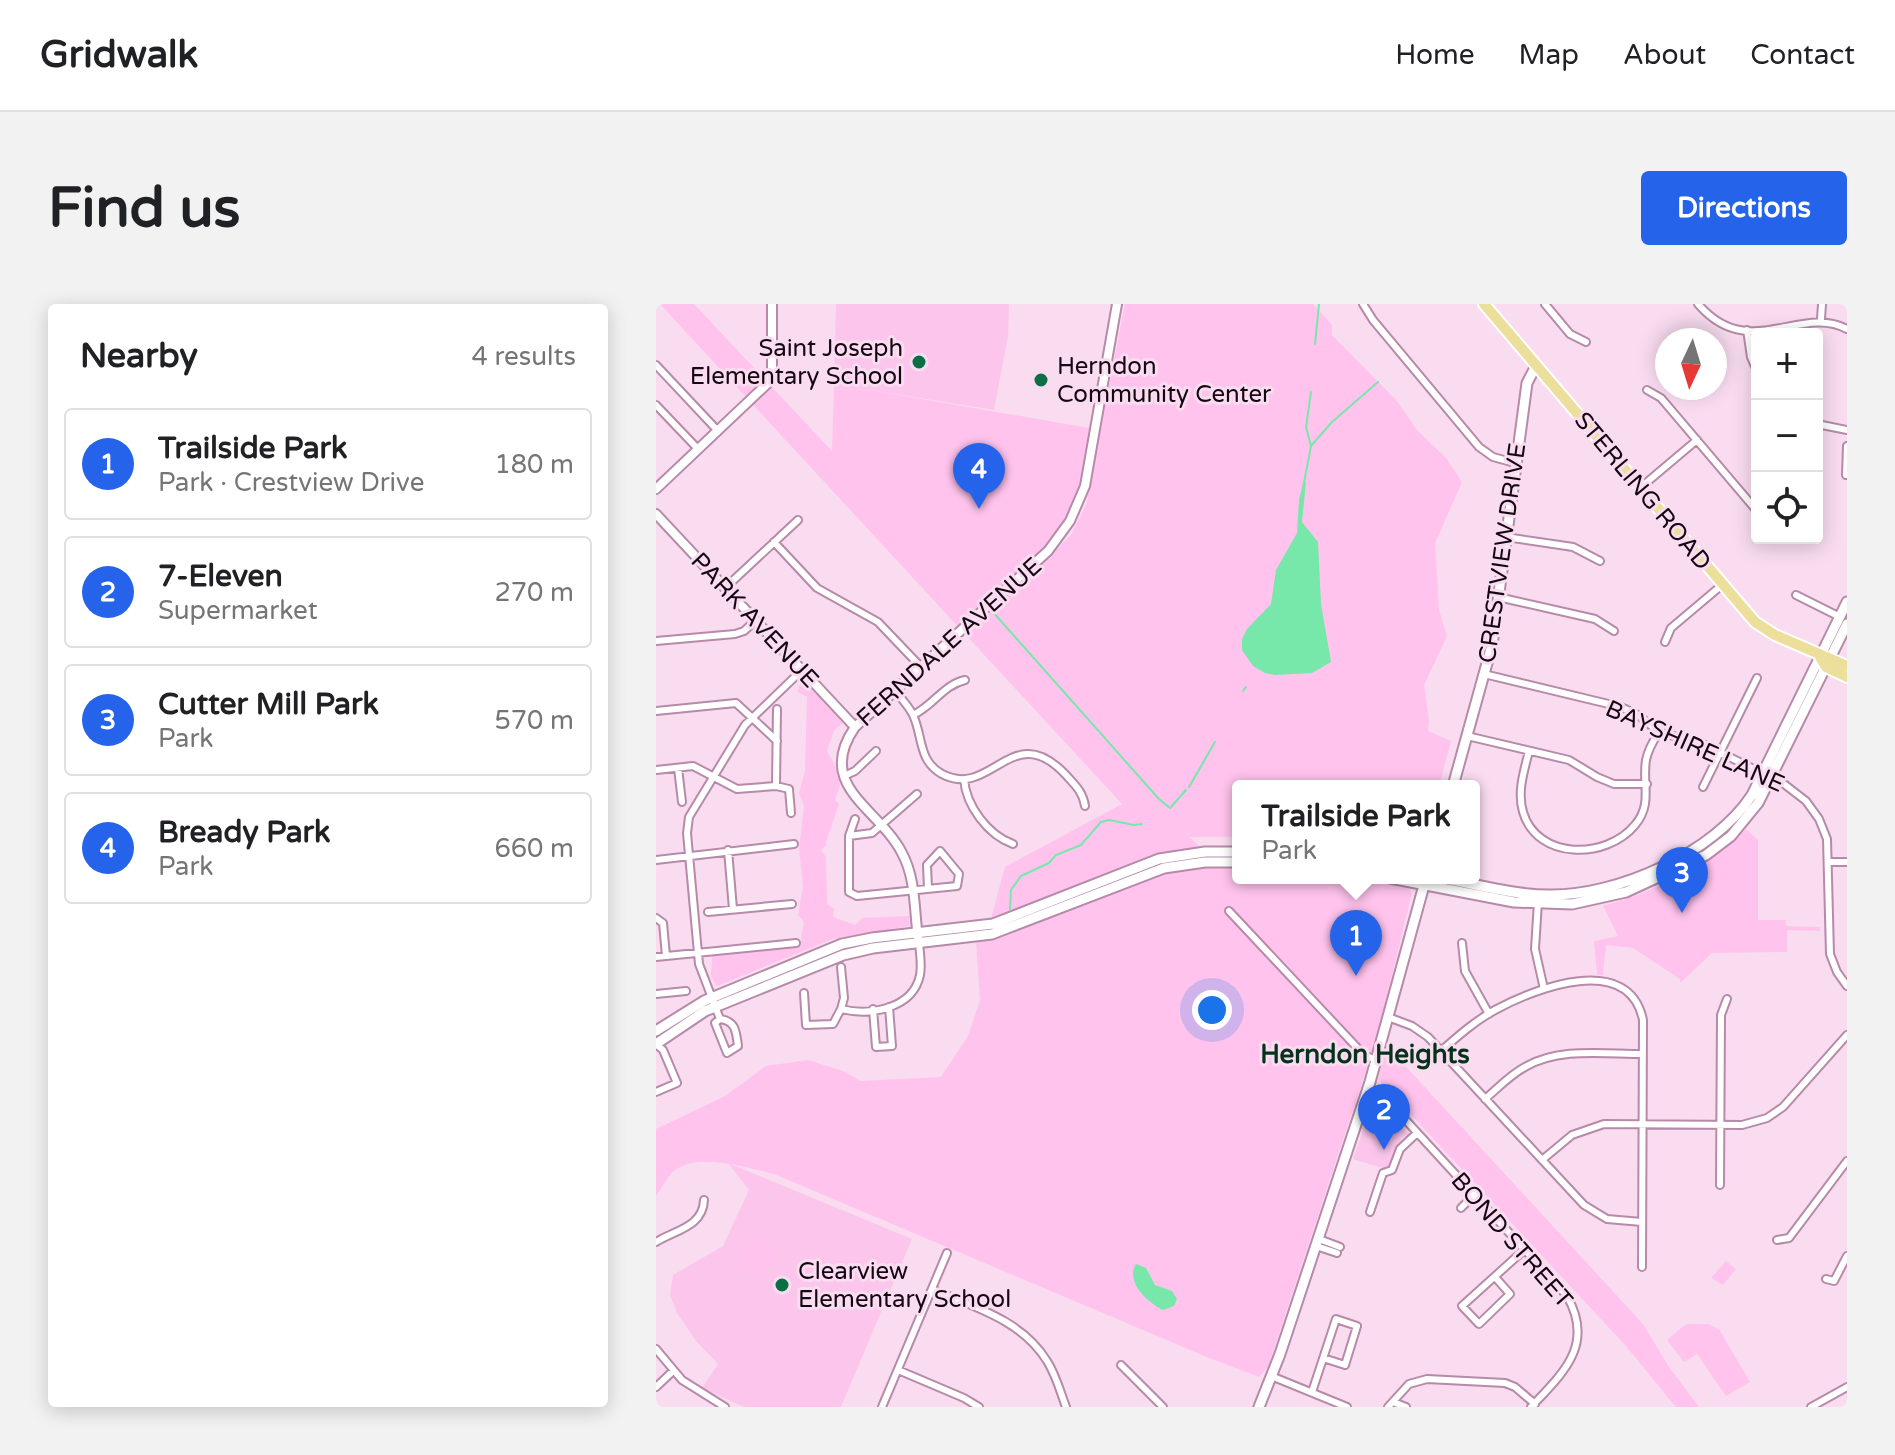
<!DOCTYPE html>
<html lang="en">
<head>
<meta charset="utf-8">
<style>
  :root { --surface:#fff; --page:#f2f2f2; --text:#202124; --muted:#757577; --line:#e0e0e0; --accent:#2563eb }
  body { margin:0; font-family:"Varela Round",sans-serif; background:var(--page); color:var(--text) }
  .controls { position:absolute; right:24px; top:24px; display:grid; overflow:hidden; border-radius:8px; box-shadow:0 4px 20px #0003 }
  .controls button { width:72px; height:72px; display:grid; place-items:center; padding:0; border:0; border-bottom:2px solid var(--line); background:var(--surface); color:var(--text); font:40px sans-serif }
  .compass { position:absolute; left:999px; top:24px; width:72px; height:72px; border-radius:50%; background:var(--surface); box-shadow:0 4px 20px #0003; rotate:184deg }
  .you { position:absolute; left:556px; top:706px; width:28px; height:28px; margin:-20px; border:6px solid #fff; border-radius:50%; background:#1a73e8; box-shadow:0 0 0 12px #1a73e833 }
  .badge { display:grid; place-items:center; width:52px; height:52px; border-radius:50%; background:var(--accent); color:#fff; font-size:26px; font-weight:700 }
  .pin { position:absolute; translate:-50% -66px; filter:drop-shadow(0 2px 4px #0008) }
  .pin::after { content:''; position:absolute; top:42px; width:28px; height:24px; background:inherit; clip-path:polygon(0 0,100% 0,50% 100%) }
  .popup { position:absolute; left:576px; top:476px; width:248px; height:104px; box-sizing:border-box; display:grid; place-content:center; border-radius:8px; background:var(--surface); filter:drop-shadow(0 2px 6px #0005); font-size:26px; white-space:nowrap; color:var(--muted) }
  .popup b { font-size:30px; color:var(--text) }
  .popup::after { content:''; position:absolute; left:50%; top:100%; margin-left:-16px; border:16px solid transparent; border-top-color:var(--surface) }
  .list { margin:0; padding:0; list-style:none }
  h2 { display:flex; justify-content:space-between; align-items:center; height:104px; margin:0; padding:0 32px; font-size:34px }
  h2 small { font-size:26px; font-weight:400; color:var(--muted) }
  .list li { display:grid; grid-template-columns:52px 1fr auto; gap:24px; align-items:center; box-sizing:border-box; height:112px; margin:0 16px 16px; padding:0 16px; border:2px solid var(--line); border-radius:8px }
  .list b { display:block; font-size:30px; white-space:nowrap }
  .list p { margin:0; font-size:26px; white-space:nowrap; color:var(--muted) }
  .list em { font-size:26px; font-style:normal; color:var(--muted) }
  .icon { flex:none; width:44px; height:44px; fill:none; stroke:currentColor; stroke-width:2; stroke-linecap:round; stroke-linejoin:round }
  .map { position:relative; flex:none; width:1191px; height:1103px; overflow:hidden; border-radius:8px }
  header { display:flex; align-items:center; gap:48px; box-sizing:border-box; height:112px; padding:0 40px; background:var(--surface); border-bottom:2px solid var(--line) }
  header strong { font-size:38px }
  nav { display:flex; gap:44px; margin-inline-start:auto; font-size:28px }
  .intro { display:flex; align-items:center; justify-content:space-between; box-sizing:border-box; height:192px; padding:0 48px }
  h1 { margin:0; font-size:56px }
  .button { padding:20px 36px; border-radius:8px; background:var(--accent); color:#fff; font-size:28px; font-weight:700 }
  main { display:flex; gap:48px; padding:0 48px }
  aside { flex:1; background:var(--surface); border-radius:8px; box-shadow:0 4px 20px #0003 }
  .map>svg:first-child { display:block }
  .built { fill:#fcc6ec }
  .green { fill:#ffc3ed }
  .water { fill:#77e7aa }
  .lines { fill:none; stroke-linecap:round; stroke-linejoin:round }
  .stream { stroke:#77e7aa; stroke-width:2 }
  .minor-casing { stroke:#b68aa8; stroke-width:10 }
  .tertiary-casing { stroke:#b68aa8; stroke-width:12 }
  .secondary-casing { stroke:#b68aa8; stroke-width:13 }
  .primary-casing { stroke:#fff; stroke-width:14 }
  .minor { stroke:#fff; stroke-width:6 }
  .tertiary { stroke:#fff; stroke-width:8 }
  .secondary { stroke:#fff; stroke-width:9 }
  .primary { stroke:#ecdf9c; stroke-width:10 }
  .poi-dot { fill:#0b6e44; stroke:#f9dcf0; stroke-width:3 }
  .labels { text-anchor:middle; stroke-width:6; stroke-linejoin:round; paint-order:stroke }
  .poi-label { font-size:24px; fill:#150711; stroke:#f9dcf0; text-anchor:start }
  .street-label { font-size:24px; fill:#150711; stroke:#f9dcf0 }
  .neighbourhood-label { font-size:26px; font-weight:bold; fill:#06321d; stroke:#f9dcf0 }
</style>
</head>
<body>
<header>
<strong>Gridwalk</strong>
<nav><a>Home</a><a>Map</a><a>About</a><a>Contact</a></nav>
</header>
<div class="intro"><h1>Find us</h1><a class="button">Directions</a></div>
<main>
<aside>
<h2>Nearby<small>4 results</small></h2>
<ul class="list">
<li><span class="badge">1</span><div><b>Trailside Park</b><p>Park · Crestview Drive</p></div><em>180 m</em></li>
<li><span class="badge">2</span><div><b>7-Eleven</b><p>Supermarket</p></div><em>270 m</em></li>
<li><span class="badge">3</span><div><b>Cutter Mill Park</b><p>Park</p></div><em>570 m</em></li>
<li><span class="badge">4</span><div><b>Bready Park</b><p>Park</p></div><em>660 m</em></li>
</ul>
</aside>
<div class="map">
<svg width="1191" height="1103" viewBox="0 0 1191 1103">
  <rect width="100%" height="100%" fill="#f9dcf0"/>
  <path class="built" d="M180 0H353L352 32 338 106 214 86 178 85Z
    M717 805 736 814 753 830 746 834 733 863 729 865 697 855 713 809Z
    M72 859 256 935 185 1103H88L46 1084 62 1060 40 1037 21 1009 14 991 17 971 67 942 93 886Z"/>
  <path class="green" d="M4 0H38L176 147 178 85 214 86 439 125 429 182 408 228 325 310 329 313 415 231 430 201 469 0H657L676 21V31L741 97 761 126 790 154 806 178 779 239 783 306 791 332 768 381 773 416 772 427 795 437 783 482H582V533H534L562 563 582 564V574H706L751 583 756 589 720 736 612 1063 603 1073 553 1054 118 870C92 864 43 848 19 866 11 872 6 884 0 892V825L69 792 110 762 152 756 187 767 205 777 285 773 312 732 324 696 320 638 345 634 487 576 527 566 511 549 496 551 357 608 335 614 349 563 466 500Z
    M147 381 154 384 187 419 178 426 171 447 180 463 184 482 179 496 183 500 170 538 171 540 165 546 170 553 171 600 178 605 177 613 199 621 206 614 253 612 254 622 177 635 61 682 55 673 56 651 144 642 148 618 142 611 147 582 143 545 148 502 143 489 149 467 151 393 142 388 143 382Z
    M1090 525 1102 536V616H1130V622L1164 623V627L1131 626V648L1056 649 1024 679V675L977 644 950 641 947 671H941L938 637 962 632 947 602C998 587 1053 564 1090 525Z
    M731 742 987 1020 1013 1063 1043 1103H1020L969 1041 722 775Z
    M99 931 124 949 104 975 80 958Z
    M1070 957 1080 965 1067 981 1055 974Z
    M1030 1020H1052L1063 1025 1094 1078 1070 1092 1041 1050 1028 1058 1011 1036Z"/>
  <path class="water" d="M650 178 646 218 662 238 665 300 675 358 656 369 619 371 609 369 597 362 586 346V335L591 325 615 300 620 266 641 229 643 196 647 179Z
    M480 960 490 964 499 981 516 987 521 995 518 1002 507 1006C491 998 469 978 480 960Z"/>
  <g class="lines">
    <path class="stream" d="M659 40 663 0
      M655 88 650 123 655 142
      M648 179 655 142 676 118 722 78
      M336 307 503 495 514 504 530 486
      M587 387 590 383
      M533 483 559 438
      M354 605 355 586 365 572 393 559 400 551 425 541 445 518 453 516 478 521 486 520"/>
    <defs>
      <path id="minor" d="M707 0 717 16 823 143 837 153 859 159
        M889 0 914 30 930 38
        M1042 0C1093 59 1144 0 1191 25
        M1165 15 1166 0
        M1091 26 1095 53 1101 67
        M0 61 62 127
        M991 86 1005 94 1101 207
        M0 101 42 145
        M1161 120 1191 126
        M1190 171 1191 142
        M984 184 1041 136
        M850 233 917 243 944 257
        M118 238 161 284 222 318 264 362
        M69 284 142 216
        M1140 291 1184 313
        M842 293 939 315 958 327
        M0 337 79 330 88 327 100 316
        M1009 338 1015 324 1066 281
        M828 370 965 403 982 411 1003 428 1047 440 1128 480 1150 497 1163 515 1171 535 1174 650 1181 668 1191 682
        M238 386C245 394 252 401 257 411 267 432 262 457 286 470 336 496 356 413 410 471 419 481 427 488 429 502
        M0 407 80 399 121 437
        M257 411C277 402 287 381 309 376
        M811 432 913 456 941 473 958 480H991
        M873 447C868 467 861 488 867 508 881 556 950 556 979 521 997 500 986 480 990 456 992 446 997 437 1003 428
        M22 464 26 498
        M0 466 37 462 81 485 120 482 121 405
        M188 472 199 467 220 447
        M308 475C310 502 332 531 357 540
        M120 482 133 485 135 509
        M1047 483 1101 374
        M199 515 193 532V588L201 592 301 582 303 570 284 547 271 561 272 585
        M193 532 216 529 261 490
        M72 546 77 605
        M0 556 138 540
        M1173 558H1191
        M882 598 879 645 888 685
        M573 607 708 751 720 756
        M52 608 136 600
        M0 614 7 619 10 652
        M806 639 809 667 833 710
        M0 653 140 639
        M185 663 188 694 185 705C214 712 257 705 264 671 266 661 264 650 263 639
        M148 689 150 721 177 720 185 705
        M0 690 30 687
        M217 705 220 743 236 742 233 703
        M732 713 756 722 772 733 928 901 951 915 986 918
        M64 715C80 717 80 728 82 742L71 749 59 719 64 715 43 660 31 529 33 513 89 421 146 366
        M0 740 7 746 21 779 0 788
        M785 747C802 732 819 717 839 706 879 684 973 648 987 716L986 963
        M708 795 746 812 911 992C939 1041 907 1069 875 1103
        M829 795C842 784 854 771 869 763 903 743 948 750 987 750
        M886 856 916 831 948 820 1086 821 1111 814 1127 803 1191 731
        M1064 881 1065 711 1071 695
        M805 904 818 891
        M714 908 727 869 736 866 744 845 761 829
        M663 935 684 943
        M1121 936 1133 934 1191 857
        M0 938C19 926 47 923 48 896
        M660 942 681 949
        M839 973 854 990 823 1020 806 1002 868 946
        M1170 975 1178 977 1191 952
        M276 985C318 1003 366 1016 391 1057 400 1071 404 1087 410 1103
        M0 1045 26 1076 69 1103
        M465 1061 507 1103
        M242 1066 308 1094 323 1103
        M615 1072 691 1103
        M0 1083 17 1067
        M656 1088 680 1015 701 1022 689 1061 667 1054
        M737 1098 750 1103
        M226 1103 291 949
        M732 1103 753 1080 771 1075 849 1079 859 1083 879 1100
        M1155 1103 1191 1083"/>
      <path id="tertiary" d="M0 185 111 80 116 66V0
        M0 210 199 423
        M262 634C258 605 260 575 246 549 223 504 158 482 199 423L392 247 414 217 429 182 461 0"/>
      <path id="secondary" d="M797 482 836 341 871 79 880 62
        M734 574 858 598 916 600 970 588 1050 551 1075 532 1102 499 1191 320
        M784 574C820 580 857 591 893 591 962 592 1058 549 1096 491L1191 298
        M0 727 48 697 186 640 216 634 337 620 503 555 549 548H582
        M0 740 49 707 187 651 217 644 336 630 508 564 549 558H582
        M603 1103 624 1050 714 778 770 574"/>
      <path id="primary" d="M828 0 1099 318 1119 331 1191 362
        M1164 353 1170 363 1191 373"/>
    </defs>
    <use href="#minor" class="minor-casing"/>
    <use href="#tertiary" class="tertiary-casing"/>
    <use href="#secondary" class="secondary-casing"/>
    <use href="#primary" class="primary-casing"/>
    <use href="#minor" class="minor"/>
    <use href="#tertiary" class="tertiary"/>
    <use href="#secondary" class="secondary"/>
    <use href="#primary" class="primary"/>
  </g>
  <g class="poi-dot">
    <circle cx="263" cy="58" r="8"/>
    <circle cx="385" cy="76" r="8"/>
    <circle cx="126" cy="981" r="8"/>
  </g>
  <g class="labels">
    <g class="poi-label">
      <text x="247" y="52" text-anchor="end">Saint Joseph<tspan x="247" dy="28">Elementary School</tspan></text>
      <text x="401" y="70">Herndon<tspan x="401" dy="28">Community Center</tspan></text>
      <text x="142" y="975">Clearview<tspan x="142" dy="28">Elementary School</tspan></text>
    </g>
    <g class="street-label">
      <text transform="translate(987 187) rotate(50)" y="8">STERLING ROAD</text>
      <text transform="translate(846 249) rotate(-82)" y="8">CRESTVIEW DRIVE</text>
      <text transform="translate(99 316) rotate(47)" y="8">PARK AVENUE</text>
      <text transform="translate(293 338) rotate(-42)" y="8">FERNDALE AVENUE</text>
      <text transform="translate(1039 442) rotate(24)" y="8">BAYSHIRE LANE</text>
      <text transform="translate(856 936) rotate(49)" y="8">BOND STREET</text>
    </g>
    <g class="neighbourhood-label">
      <text x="709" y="759">Herndon Heights</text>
    </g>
  </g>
</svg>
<div class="controls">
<button>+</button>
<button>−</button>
<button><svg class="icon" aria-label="locate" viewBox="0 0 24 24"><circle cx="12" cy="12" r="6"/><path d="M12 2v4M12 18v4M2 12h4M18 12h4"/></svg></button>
</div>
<svg class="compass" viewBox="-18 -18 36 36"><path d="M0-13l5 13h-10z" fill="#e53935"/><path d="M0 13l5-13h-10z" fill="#757577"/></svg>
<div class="you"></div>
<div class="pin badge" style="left:700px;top:672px">1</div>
<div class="popup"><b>Trailside Park</b>Park</div>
<div class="pin badge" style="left:728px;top:846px">2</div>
<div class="pin badge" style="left:1026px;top:609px">3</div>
<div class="pin badge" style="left:323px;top:205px">4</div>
</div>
</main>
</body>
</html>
